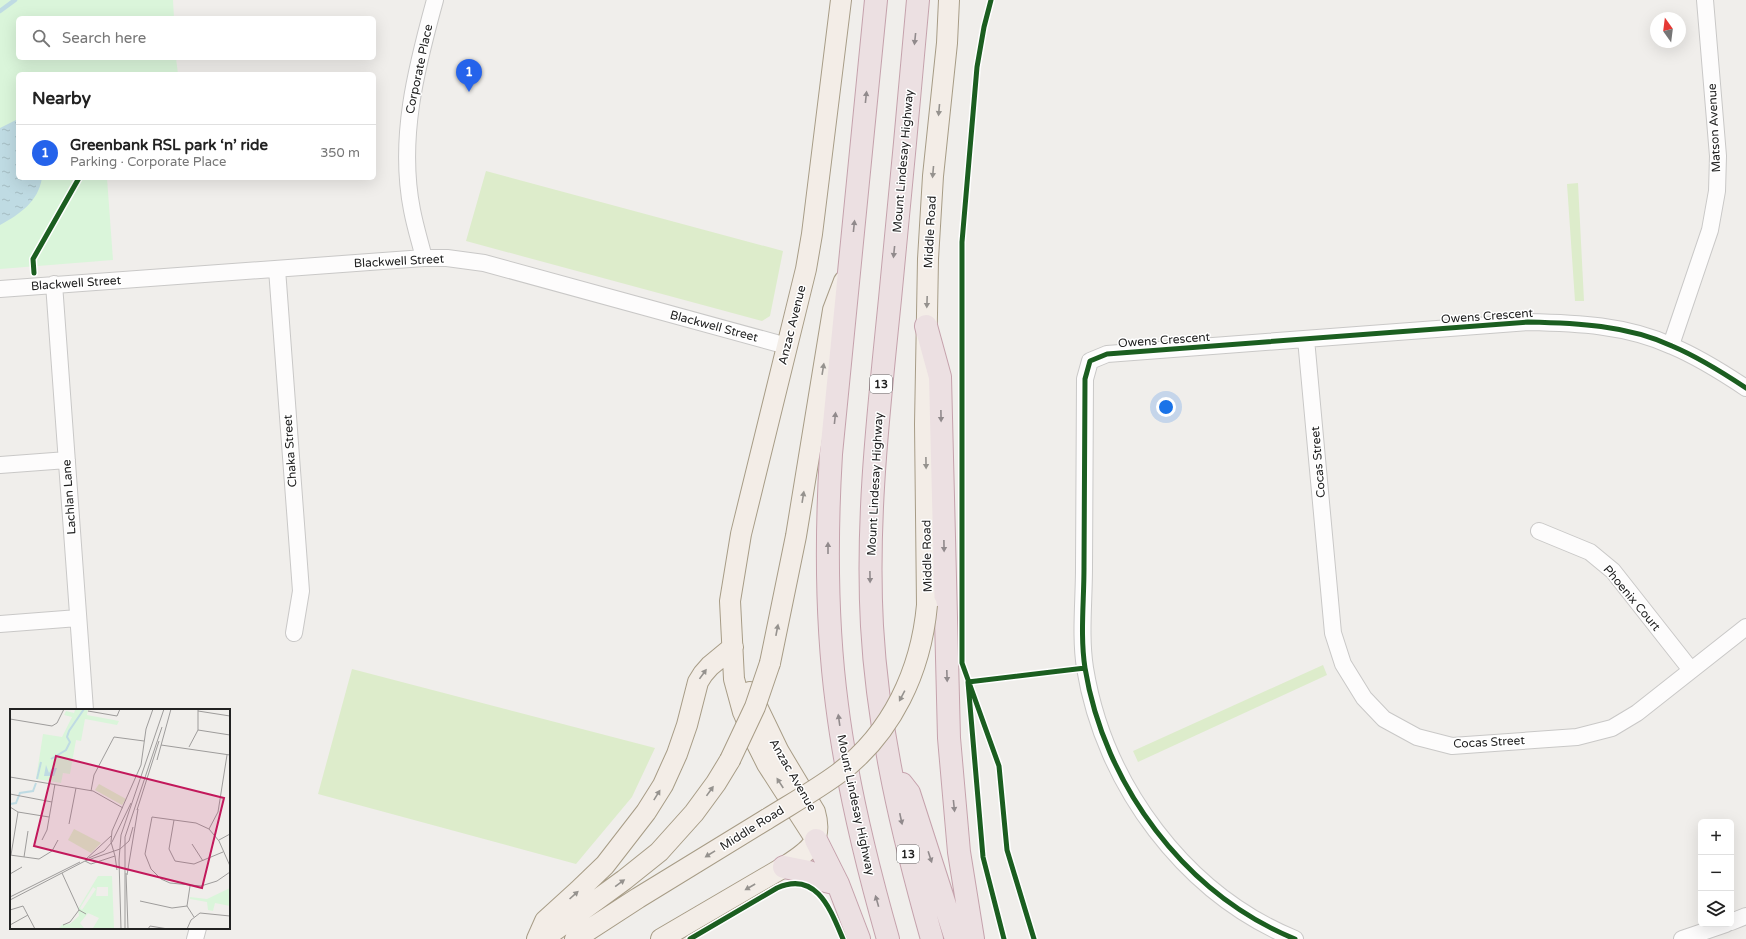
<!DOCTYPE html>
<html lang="en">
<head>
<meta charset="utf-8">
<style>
  :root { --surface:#fff; --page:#f2f2f2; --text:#222; --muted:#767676; --line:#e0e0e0; --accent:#2563eb }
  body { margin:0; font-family:"Varela Round",sans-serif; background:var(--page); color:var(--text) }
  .controls { position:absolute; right:12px; bottom:12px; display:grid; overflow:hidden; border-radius:6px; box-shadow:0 4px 16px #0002 }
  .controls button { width:36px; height:36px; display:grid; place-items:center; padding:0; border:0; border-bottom:1px solid var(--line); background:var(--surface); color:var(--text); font:20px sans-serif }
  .compass { position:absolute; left:1650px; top:12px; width:36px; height:36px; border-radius:50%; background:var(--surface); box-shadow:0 4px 16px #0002; rotate:346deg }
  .you { position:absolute; left:1166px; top:407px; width:14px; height:14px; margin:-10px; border:3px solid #fff; border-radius:50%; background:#1a73e8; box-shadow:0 0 0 6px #1a73e833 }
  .badge { display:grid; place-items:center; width:26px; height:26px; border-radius:50%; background:var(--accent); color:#fff; font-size:13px; font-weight:700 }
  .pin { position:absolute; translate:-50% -33px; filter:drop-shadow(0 1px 2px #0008) }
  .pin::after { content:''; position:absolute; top:21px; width:14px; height:12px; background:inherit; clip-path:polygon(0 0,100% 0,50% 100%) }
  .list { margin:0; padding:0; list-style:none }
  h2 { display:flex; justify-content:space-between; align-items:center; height:52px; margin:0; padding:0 16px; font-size:17px }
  h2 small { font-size:13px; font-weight:400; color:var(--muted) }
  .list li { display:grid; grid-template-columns:26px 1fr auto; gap:12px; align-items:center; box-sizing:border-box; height:56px; padding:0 16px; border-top:1px solid var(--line) }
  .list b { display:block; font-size:15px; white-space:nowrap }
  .list p { margin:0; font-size:13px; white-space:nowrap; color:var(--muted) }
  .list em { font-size:13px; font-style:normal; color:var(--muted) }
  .icon { flex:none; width:22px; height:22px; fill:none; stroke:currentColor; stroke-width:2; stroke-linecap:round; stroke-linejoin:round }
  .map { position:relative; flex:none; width:1746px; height:939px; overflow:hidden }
  .search { position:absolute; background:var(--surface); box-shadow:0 4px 16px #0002; left:16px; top:16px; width:360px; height:44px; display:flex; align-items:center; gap:10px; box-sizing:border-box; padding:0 14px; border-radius:6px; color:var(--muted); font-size:15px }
  .panel { position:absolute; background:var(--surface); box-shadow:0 4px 16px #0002; left:16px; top:72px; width:360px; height:108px; border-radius:6px }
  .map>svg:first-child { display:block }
  .grass { fill:#ddeccb }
  .park { fill:#daf5da }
  .water { fill:url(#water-ripples) }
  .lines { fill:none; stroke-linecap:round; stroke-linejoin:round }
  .stream { stroke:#bfdbe3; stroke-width:4.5 }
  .minor-casing { stroke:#c9c8c7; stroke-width:18 }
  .major-casing { stroke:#a79c86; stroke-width:22 }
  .highway-casing { stroke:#c5a2ac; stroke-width:24 }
  .minor { stroke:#fdfcfc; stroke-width:16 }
  .major { stroke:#f3ede7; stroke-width:20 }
  .highway { stroke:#ece0e2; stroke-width:22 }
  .major-bridge-casing { stroke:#a79c86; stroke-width:22; stroke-linecap:butt }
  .major-bridge { stroke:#f3ede7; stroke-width:20 }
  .cycleway-casing { stroke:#fff; stroke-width:8 }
  .cycleway { stroke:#1b5e20; stroke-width:5 }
  .oneway { fill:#918a8c }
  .oneway2 { fill:#95928e }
  .labels { text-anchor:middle; stroke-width:3; stroke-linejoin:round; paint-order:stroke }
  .shield { fill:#fff; stroke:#646464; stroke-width:1 }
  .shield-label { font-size:11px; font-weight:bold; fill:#222 }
  .street-label { font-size:12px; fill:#222; stroke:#fff }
  .inset-river { fill:none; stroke:#bfdbe3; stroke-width:2 }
  .inset-road { fill:none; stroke:#9e9c9b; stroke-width:1 }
  .view { fill:#c2185b; fill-opacity:0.15; stroke:#c2185b; stroke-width:2 }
  .inset-edge { fill:none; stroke:#222; stroke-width:2 }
</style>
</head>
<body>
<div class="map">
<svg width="1746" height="939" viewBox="0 0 1746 939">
  <defs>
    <pattern id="water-ripples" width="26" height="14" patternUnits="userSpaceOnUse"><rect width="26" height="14" fill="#bfdbe3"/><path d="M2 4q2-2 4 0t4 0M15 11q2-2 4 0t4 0" fill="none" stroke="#a4bcc2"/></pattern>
  </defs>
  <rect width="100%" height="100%" fill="#f0eeeb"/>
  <path class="grass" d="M486 171 783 251 770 316 762 321 466 241Z
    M1578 183 1584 301H1575L1567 184Z
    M1323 665 1327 675 1138 762 1133 751Z
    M352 669 655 748 632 797 576 864 318 794Z"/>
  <path class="park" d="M0 0H173L174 18H18V58H176L178 74H18V178H107L113 260 0 269Z"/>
  <path class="water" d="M18 119V178H42C38 202 20 214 0 225V128Z"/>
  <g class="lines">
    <path class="stream" d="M0 11 15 0"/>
    <defs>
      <path id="minor" d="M424 258C420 242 415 226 412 210 398 139 416 69 435 0
        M277 269 301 591 294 633
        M54 284 85 710
        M0 289 424 258H447L484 263 787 346
        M1306 339 1333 633 1343 664 1364 698 1384 719 1417 737 1452 746 1577 737 1612 728 1637 713 1746 627
        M1671 345 1710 230 1717 191 1718 156 1705 0
        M0 465 67 460
        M1539 531 1590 552 1613 571 1691 670
        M0 624 78 618
        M1731 922 1746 916
        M195 939 198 928
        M1295 939C1185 894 1104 785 1085 668 1080 636 1084 601 1084 568 1084 505 1085 442 1085 379L1090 361 1107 354 1528 322C1576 323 1627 325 1672 346 1698 357 1722 372 1746 388
        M1682 939 1726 924"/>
      <path id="major" d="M927 605 925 424 928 259 933 176 947 43 949 0
        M770 663 796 536 833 310 844 281
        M816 840 767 764 756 742 743 712 734 679 730 601 741 534 806 269 812 234 841 0
        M537 939 545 921 578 891 605 865 646 812 663 785 677 754 687 725 698 682 703 674 710 666 733 647
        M543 939 624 880 659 852 694 813 716 783 730 760
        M575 939 638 898 767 819
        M661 939 784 867C807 852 824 843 815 812L779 752 750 692"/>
      <path id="highway" d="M876 0 831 454C826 538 826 622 837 705 847 785 866 862 888 939
        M918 0C909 100 900 199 890 299 879 408 866 516 872 626 878 733 903 836 932 939
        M926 326 940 377 949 738 959 852 973 939
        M902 784 909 793 956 939
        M816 840 838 884 859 939
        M784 867 809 872 826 881 838 884"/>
    </defs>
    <use href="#minor" class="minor-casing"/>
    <use href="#major" class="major-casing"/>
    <use href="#highway" class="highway-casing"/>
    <use href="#minor" class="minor"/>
    <use href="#major" class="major"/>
    <use href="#highway" class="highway"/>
    <defs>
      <path id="major-bridge" d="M730 760 755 707 770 663
        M767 819C791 804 816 790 839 773 892 733 921 671 927 605"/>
    </defs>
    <use href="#major-bridge" class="major-bridge-casing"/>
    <use href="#major-bridge" class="major-bridge"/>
    <defs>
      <path id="cycleway" d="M991 0 984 27 977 67 962 242V663L999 766 1007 850 1034 939
        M34 273 33 259 79 178
        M690 939 777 888C817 870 831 911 843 939
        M1004 939 983 857 968 682 1085 668
        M1295 939C1185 894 1104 785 1085 668 1080 636 1084 601 1084 568 1084 505 1085 442 1085 379L1090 361 1107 354 1528 322C1576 323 1627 325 1672 346 1698 357 1722 372 1746 388"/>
    </defs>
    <use href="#cycleway" class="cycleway-casing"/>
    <use href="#cycleway" class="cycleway"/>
  </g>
  <defs><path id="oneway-solid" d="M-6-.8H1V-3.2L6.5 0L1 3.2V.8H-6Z"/></defs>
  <g class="oneway">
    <use href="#oneway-solid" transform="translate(915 39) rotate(96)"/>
    <use href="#oneway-solid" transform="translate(866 97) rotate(-84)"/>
    <use href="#oneway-solid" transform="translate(854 226) rotate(-84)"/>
    <use href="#oneway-solid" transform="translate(894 252) rotate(96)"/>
    <use href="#oneway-solid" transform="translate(941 416) rotate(89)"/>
    <use href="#oneway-solid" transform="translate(835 418) rotate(-84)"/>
    <use href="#oneway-solid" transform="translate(944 546) rotate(89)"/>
    <use href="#oneway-solid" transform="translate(828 548) rotate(-90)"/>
    <use href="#oneway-solid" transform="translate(870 577) rotate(89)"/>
    <use href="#oneway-solid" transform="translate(947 676) rotate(88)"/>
    <use href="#oneway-solid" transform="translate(839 720) rotate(-98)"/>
    <use href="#oneway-solid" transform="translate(954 806) rotate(84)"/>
    <use href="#oneway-solid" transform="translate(901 819) rotate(78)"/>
    <use href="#oneway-solid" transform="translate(930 857) rotate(72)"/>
    <use href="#oneway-solid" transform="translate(877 901) rotate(-106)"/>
  </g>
  <g class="oneway2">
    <use href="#oneway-solid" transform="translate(939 110) rotate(95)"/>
    <use href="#oneway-solid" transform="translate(933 172) rotate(95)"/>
    <use href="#oneway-solid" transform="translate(927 302) rotate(92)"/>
    <use href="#oneway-solid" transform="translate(823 369) rotate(-81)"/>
    <use href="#oneway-solid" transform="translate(926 463) rotate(89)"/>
    <use href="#oneway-solid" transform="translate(803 497) rotate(-81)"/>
    <use href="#oneway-solid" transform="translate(777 630) rotate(-79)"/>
    <use href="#oneway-solid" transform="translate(703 674) rotate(-54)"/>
    <use href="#oneway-solid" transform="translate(902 696) rotate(118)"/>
    <use href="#oneway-solid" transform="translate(780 783) rotate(-123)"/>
    <use href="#oneway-solid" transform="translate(710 791) rotate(-54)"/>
    <use href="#oneway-solid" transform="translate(657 795) rotate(-58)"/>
    <use href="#oneway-solid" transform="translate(710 854) rotate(148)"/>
    <use href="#oneway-solid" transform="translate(620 883) rotate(-36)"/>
    <use href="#oneway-solid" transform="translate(750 887) rotate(150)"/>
    <use href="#oneway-solid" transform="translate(574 895) rotate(-42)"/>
  </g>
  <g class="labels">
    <g class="shield">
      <rect x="870" y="375" width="22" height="18" rx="3"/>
      <rect x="897" y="845" width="22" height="18" rx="3"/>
    </g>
    <g class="shield-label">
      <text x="881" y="388">13</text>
      <text x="908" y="858">13</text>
    </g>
    <g class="street-label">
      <text transform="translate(419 69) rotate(-78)" y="4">Corporate Place</text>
      <text transform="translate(1714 128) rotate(-93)" y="4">Matson Avenue</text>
      <text transform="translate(903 161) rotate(-85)" y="4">Mount Lindesay Highway</text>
      <text transform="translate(930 232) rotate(-87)" y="4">Middle Road</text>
      <text transform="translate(399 261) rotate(-3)" y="4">Blackwell Street</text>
      <text transform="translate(76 283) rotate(-4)" y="4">Blackwell Street</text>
      <text transform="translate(1487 316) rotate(-4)" y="4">Owens Crescent</text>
      <text transform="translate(792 325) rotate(-76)" y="4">Anzac Avenue</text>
      <text transform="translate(714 326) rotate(15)" y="4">Blackwell Street</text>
      <text transform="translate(1164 340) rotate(-4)" y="4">Owens Crescent</text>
      <text transform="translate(290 451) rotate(-94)" y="4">Chaka Street</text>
      <text transform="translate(1318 462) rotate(-95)" y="4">Cocas Street</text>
      <text transform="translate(875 484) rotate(-87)" y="4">Mount Lindesay Highway</text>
      <text transform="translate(69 497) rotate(-94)" y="4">Lachlan Lane</text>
      <text transform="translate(927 556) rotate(-91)" y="4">Middle Road</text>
      <text transform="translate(1632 598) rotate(50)" y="4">Phoenix Court</text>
      <text transform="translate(1489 742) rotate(-3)" y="4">Cocas Street</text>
      <text transform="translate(793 775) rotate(60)" y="4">Anzac Avenue</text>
      <text transform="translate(856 805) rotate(78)" y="4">Mount Lindesay Highway</text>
      <text transform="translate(752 828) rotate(-32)" y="4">Middle Road</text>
    </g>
  </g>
  <g transform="translate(10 709)">
    <rect width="220" height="220" fill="#f0eeeb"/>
    <path d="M89 75 116 90 112 96 85 81ZM64 120 91 134 81 144 58 131Z" fill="#ddeccb"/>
    <path d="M65 1H78L77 6 109 12 107 16 75 10 71 32 66 31 60 65 53 64 51 74 26 70 33 25 52 28 62 8 54 6 56 2 64 4ZM88 167H102L104 219H83L89 209 78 204 70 214 74 219 48 220 53 215H60L69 207 68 200ZM83 178 86 180 72 201 70 199ZM98 178V187H86L87 178ZM220 179V197L205 194 203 202 198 201 197 193 180 190V188L197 190Z" fill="#daf5da" fill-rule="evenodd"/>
    <path d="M36 56 39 64 42 59H47L44 67H34Z" fill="#bfdbe3"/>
    <path class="inset-river" d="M41 50 56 41 60 33 57 28 59 22 74 0M27 70 31 53M0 95 6 94 10 84 23 82 26 74"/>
    <path class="inset-road" d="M78 2 107 7 110 0M188 2 220 7M0 10 42 17 47 14 54 0M188 21 220 26M151 36 220 46M179 38 188 21V0M147 51 161 0M0 68 83 82 113 99M81 82 84 66 104 28 134 32M0 85 42 93M0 98 8 103 39 108M127 101 149 32M164 111 159 140 165 152 184 155 213 143M59 115 66 79M199 120 208 103 217 46M32 131 37 121 45 75M209 131 220 125M182 135 193 152M0 146 29 150 42 142 48 131M1 146 8 103M105 147 101 133 102 122 131 56 136 20 143 0M105 147 107 161M14 148 18 122M79 149 94 142 102 133 121 94M75 151 101 127M75 152 81 155 105 147M220 157 209 132 199 120 186 114 142 108 135 145 141 160 151 170 160 174 191 177 207 172 220 163M52 164 69 201 76 205M116 164 118 220M0 165 12 158M117 166 128 100M180 177 177 197 184 208M0 188 70 153M0 191 75 152 110 140 119 132 123 118M130 192 162 199 177 197M0 201 13 197 25 220M0 216 18 206M53 216 60 213 69 201M111 220 109 151 111 126 154 0M115 220V128L152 18M138 220 140 217 158 220M177 220 181 211 190 204 220 207"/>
    <path class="view" d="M46 47 214 89 192 179 24 137Z"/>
    <rect width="220" height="220" class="inset-edge"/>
  </g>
</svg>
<div class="controls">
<button>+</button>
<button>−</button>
<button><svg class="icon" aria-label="layers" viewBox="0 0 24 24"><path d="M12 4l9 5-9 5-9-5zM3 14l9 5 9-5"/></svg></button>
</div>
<svg class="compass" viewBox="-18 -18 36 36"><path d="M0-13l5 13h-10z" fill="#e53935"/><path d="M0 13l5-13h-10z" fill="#767676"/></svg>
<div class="you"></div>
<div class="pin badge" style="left:469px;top:92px">1</div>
<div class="search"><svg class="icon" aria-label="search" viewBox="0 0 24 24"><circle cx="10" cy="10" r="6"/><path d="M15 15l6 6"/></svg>Search here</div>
<section class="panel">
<h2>Nearby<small></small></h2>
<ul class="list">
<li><span class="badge">1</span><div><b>Greenbank RSL park ‘n’ ride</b><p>Parking · Corporate Place</p></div><em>350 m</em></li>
</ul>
</section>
</div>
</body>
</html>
